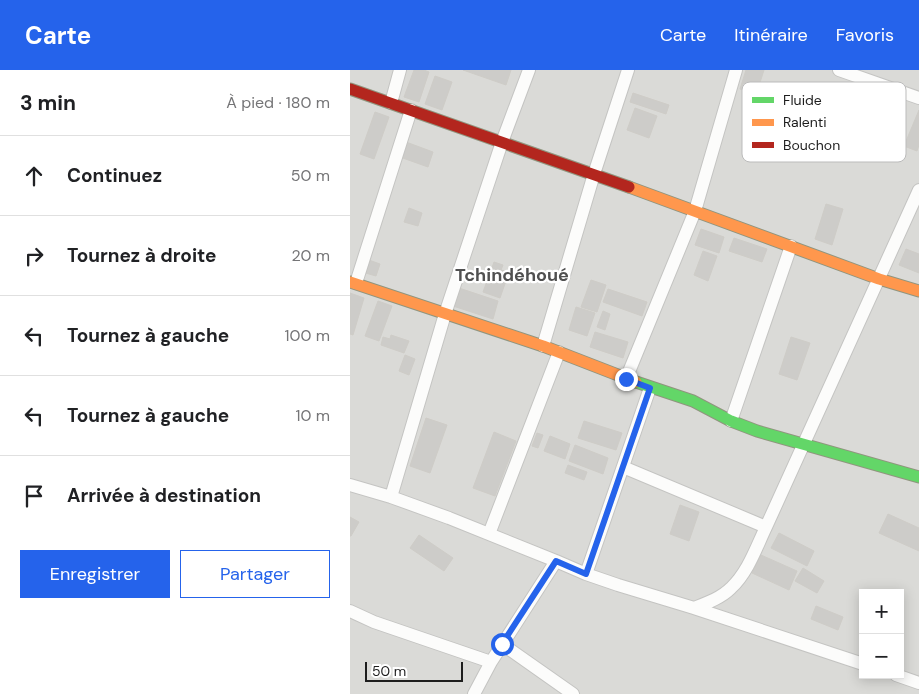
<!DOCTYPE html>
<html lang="fr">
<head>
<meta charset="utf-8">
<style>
  :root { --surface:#fff; --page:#f2f2f2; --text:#202124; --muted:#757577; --line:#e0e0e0; --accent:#2563eb }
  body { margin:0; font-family:"DM Sans",sans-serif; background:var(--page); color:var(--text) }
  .controls { position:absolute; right:15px; bottom:15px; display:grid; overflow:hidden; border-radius:0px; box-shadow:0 2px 12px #0003 }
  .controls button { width:45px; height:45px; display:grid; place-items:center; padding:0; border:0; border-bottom:1px solid var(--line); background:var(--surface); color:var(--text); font:25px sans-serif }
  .scale { position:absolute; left:15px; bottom:12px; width:98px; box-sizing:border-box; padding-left:5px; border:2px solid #1d1d1d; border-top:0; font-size:14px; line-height:18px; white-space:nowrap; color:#1d1d1d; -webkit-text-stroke:4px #fff; paint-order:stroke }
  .stop { position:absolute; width:15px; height:15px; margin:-11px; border:4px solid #2563eb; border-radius:50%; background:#fff }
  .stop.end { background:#2563eb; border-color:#fff; box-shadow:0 1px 5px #0008 }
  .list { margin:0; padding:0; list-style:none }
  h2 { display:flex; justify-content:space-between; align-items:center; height:65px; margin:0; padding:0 20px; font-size:21px }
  h2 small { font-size:16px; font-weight:400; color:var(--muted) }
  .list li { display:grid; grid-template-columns:32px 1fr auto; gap:15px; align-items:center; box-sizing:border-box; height:80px; padding:0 20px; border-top:1px solid var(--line) }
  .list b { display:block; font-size:19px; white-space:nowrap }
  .list em { font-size:16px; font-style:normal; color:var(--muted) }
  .actions { display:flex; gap:10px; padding:15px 20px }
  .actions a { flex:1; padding:11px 0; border:1px solid var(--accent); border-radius:0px; text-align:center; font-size:18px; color:var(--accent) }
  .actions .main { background:var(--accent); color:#fff }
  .icon { flex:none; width:28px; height:28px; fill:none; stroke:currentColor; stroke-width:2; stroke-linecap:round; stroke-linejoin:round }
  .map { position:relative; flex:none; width:569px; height:624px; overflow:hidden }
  header { display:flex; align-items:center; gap:30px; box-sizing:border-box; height:70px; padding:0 25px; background:var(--accent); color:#fff }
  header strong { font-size:24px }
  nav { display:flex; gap:28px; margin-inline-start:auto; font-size:18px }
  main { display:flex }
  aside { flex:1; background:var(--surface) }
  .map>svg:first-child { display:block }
  .residential { fill:#dadad7; fill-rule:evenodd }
  .building { fill:#cdccc9; stroke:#ceccc7 }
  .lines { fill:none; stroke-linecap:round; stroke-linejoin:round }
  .street-casing { stroke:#c4c4c2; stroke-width:14 }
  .fast-casing { stroke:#90957e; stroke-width:13 }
  .slow-casing { stroke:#90957e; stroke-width:13 }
  .jam-casing { stroke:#90957e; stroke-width:13 }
  .street { stroke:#fcfcfb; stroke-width:12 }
  .fast { stroke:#63d668; stroke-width:11 }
  .slow { stroke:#ff974d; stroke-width:11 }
  .jam { stroke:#b3261e; stroke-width:11 }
  .route { stroke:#2563eb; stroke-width:6 }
  .labels { text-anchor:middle; stroke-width:4.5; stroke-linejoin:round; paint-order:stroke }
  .quarter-label { font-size:18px; font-weight:bold; fill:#505050; stroke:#fff }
  .key { fill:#fff; stroke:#bbb; stroke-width:1 }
  .key-label { font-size:14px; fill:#1d1d1d }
</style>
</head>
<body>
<header>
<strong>Carte</strong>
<nav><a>Carte</a><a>Itinéraire</a><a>Favoris</a></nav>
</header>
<main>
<aside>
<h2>3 min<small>À pied · 180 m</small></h2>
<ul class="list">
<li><svg class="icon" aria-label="ahead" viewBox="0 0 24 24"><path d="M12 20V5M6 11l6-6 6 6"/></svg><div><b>Continuez</b></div><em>50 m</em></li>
<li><svg class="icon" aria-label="right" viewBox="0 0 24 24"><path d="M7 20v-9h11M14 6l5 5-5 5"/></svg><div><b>Tournez à droite</b></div><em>20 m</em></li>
<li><svg class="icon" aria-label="left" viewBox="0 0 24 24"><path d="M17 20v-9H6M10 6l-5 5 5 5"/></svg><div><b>Tournez à gauche</b></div><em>100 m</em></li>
<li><svg class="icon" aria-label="left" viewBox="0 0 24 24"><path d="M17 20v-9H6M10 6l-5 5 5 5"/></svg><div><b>Tournez à gauche</b></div><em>10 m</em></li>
<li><svg class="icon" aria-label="arrive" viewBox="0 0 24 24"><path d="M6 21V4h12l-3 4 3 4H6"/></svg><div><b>Arrivée à destination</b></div></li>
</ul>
<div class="actions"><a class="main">Enregistrer</a><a>Partager</a></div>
</aside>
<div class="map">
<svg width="569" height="624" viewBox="0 0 569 624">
  <rect width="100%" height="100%" fill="#ebebe6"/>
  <path class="residential" d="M0 0H569V624H0ZM513 523H550V605H513Z"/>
  <path class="building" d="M64 0H74L79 2 69 32 54 27Z
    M113 0H161L156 15Z
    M396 0H414L406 25 390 19Z
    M85 6 102 12 92 40 75 34Z
    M283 23 319 35 316 44 280 32Z
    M285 38 307 46 299 68 277 60Z
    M569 40V75L567 81 554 76Z
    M25 42 39 47 24 89 10 84Z
    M56 72 83 82 78 97 50 87Z
    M476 134 493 139 482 175 465 169Z
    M59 138 72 143 68 156 54 152Z
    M351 159 374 167 369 183 345 175Z
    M384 168 417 179 412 192 379 181Z
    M556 179 569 184V203L549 195Z
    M353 181 367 186 358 211 344 205Z
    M16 189 30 194 26 206 12 202Z
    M144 192 153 195 151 200 159 202 150 228 133 222Z
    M241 210 256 215 247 242 231 237Z
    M109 218 148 231 143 249 103 236Z
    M258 219 297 232 292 246 253 232Z
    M0 223 14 228 3 265 0 264Z
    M28 231 42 236 29 271 15 266Z
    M226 237 245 243 237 266 219 260Z
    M253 241 260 244 255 260 247 257Z
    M245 262 278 272 273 288 240 277Z
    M41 265 59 271 54 283 31 275 33 267 40 269Z
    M441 267 460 273 447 310 429 304Z
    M55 285 65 289 59 305 49 301Z
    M76 348 97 355 80 403 60 396Z
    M234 351 272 363 266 380 228 368Z
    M144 362 166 371 145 426 123 418Z
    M187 363 193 365 188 378 182 376Z
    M200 366 220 374 215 389 194 381Z
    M225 375 258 388 253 404 219 391Z
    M218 395 237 402 234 410 215 403Z
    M330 435 349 442 339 471 320 464Z
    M538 444 569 458V481L529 463Z
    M0 447 9 452 1 466H0Z
    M429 463 464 481 457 496 421 478Z
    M69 465 103 488 94 501 60 478Z
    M411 485 447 501 439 520 402 503Z
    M453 498 474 511 467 523 445 511Z
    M466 536 493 547 488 560 461 549Z"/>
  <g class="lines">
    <defs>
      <path id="street" d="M489 0 569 28
        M41 33 50 0
        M6 213 61 40
        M193 276 244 104 278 0
        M276 309 345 141 386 0
        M381 351 441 176
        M273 397 416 457
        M0 415 41 427 99 448 206 491 236 504 268 515 344 538 513 594
        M41 427 95 244 152 72 179 0
        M139 464 209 282
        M236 504 300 318
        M344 538C357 533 371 528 381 518 398 502 406 478 416 457L569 120
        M0 541 24 552 141 592
        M152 574 223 624
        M546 605 569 613
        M124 624 141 592 206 491"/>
      <path id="fast" d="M286 312 343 331 381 351 407 361 569 407"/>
      <path id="slow" d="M279 117 529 209 569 221
        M0 212 193 276 286 312"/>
      <path id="jam" d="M0 19 279 117"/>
    </defs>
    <use href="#street" class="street-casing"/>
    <use href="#fast" class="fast-casing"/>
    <use href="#slow" class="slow-casing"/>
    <use href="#jam" class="jam-casing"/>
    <use href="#street" class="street"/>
    <use href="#fast" class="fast"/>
    <use href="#slow" class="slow"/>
    <use href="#jam" class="jam"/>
  </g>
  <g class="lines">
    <path class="route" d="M152 574 206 491 236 504 300 318 276 309"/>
  </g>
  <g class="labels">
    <g class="quarter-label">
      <text x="162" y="211">Tchindéhoué</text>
    </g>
  </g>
  <rect x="392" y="12" width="164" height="80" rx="8" class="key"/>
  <rect x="402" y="27" width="22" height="6" fill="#63d668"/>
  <rect x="402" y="49" width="22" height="7" fill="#ff974d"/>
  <rect x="402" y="72" width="22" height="6" fill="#b3261e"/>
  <g class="key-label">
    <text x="433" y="35">Fluide</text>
    <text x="433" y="57">Ralenti</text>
    <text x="433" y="80">Bouchon</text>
  </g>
</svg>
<div class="controls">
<button>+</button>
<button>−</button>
</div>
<div class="scale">50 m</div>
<div class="stop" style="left:152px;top:574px"></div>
<div class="stop end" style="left:276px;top:309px"></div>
</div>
</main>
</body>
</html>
